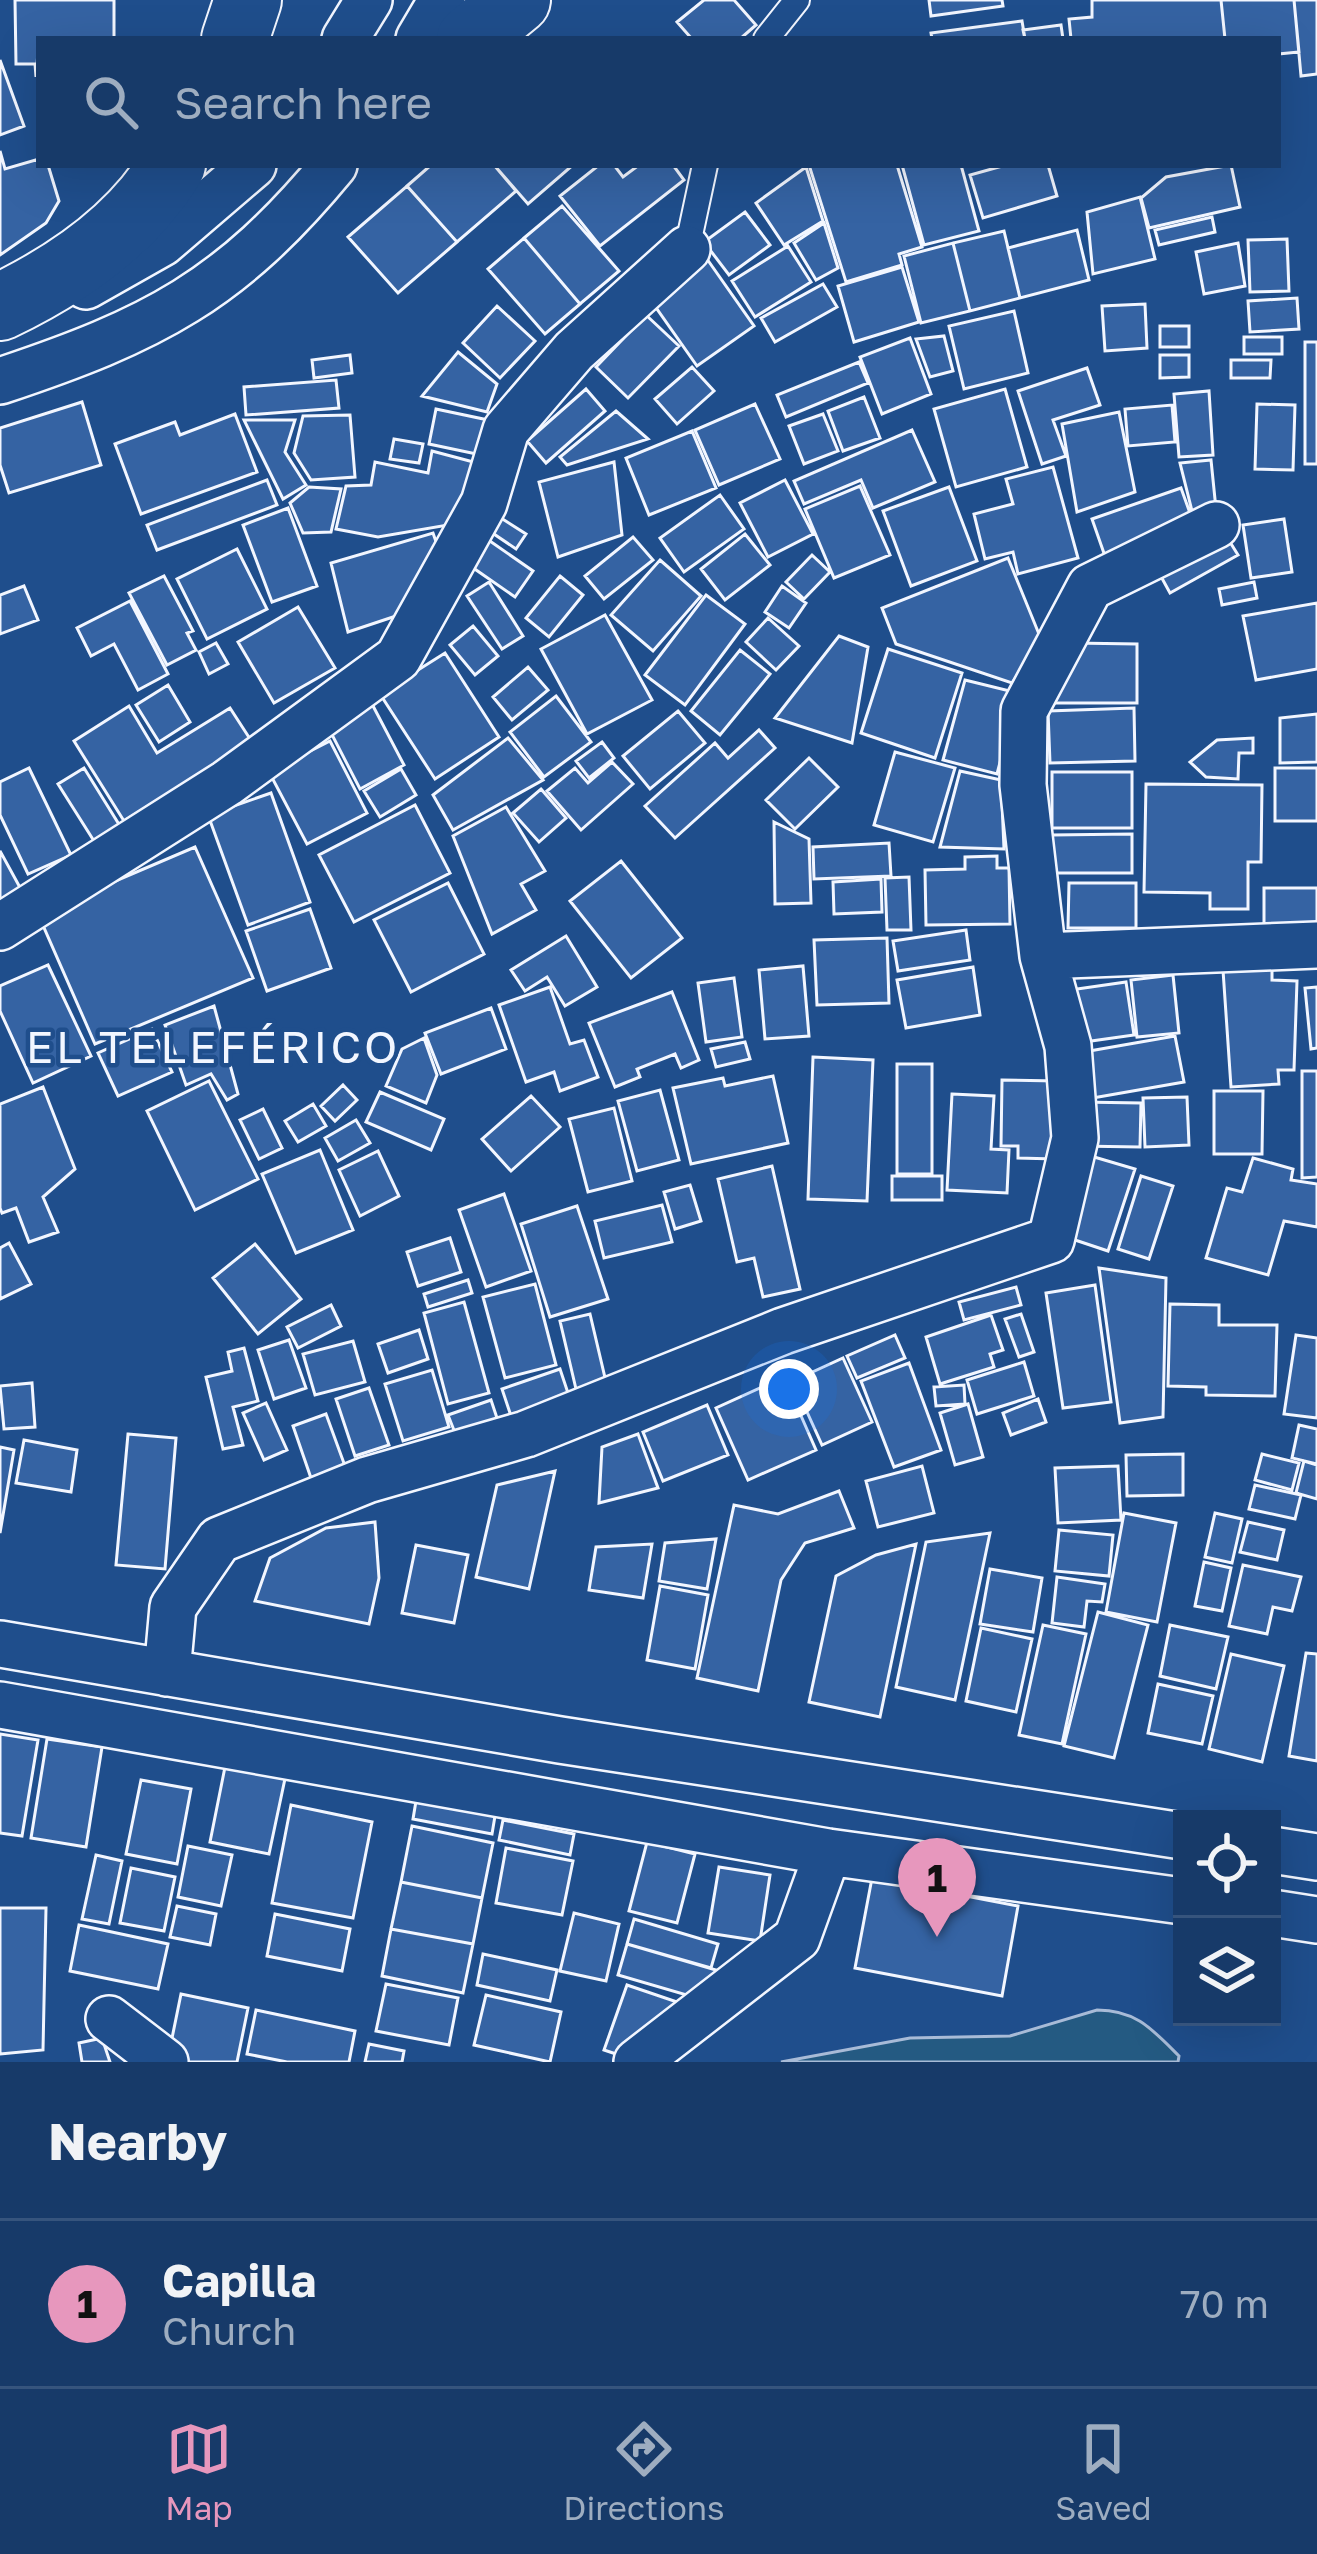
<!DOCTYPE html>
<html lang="en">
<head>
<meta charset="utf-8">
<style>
  :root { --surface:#173a69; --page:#244571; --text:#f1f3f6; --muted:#9eadc0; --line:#36547d; --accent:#e797bd }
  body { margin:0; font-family:"Golos Text",sans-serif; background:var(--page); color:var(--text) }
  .controls { position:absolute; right:36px; bottom:36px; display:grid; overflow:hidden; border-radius:0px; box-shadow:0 12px 48px #0002 }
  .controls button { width:108px; height:108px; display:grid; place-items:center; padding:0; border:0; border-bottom:3px solid var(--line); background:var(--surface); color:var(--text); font:60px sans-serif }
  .you { position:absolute; left:789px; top:1389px; width:42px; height:42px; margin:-30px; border:9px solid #fff; border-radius:50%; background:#1a73e8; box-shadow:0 0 0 18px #1a73e833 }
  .badge { display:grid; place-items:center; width:78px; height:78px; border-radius:50%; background:var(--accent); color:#111; font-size:39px; font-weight:700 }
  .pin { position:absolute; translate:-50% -99px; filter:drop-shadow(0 3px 6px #0008) }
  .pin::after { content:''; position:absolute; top:63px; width:42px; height:36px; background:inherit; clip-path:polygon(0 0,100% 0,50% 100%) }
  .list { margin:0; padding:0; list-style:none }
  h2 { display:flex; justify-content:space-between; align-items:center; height:156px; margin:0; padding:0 48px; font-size:51px }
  h2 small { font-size:39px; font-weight:400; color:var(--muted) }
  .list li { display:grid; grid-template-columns:78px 1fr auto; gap:36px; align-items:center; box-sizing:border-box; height:168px; padding:0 48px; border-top:3px solid var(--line) }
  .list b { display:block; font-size:45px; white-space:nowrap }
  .list p { margin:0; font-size:39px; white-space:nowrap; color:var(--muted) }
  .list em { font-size:39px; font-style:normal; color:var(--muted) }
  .icon { flex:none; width:66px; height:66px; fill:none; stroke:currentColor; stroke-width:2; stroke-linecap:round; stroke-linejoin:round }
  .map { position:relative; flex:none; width:1317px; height:2062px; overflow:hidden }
  .search { position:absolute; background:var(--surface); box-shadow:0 12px 48px #0002; left:36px; right:36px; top:36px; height:132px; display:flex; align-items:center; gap:30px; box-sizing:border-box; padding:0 42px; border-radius:0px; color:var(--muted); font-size:45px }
  .sheet { height:324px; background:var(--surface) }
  nav { display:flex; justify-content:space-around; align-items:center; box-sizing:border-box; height:168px; border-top:3px solid var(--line); background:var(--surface); font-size:33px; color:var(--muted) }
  nav a { display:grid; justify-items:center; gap:6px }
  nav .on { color:var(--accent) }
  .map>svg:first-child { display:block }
  .green { fill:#245a82; stroke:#a8bbd7; stroke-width:3 }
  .building { fill:#3563a3; stroke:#f2f6ff; stroke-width:3 }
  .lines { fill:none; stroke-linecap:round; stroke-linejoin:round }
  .service-casing { stroke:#f2f6ff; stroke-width:28 }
  .minor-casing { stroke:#f2f6ff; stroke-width:50 }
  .primary-casing { stroke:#f2f6ff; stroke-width:70 }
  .service { stroke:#1f4e8c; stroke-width:24 }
  .minor { stroke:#1f4e8c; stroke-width:45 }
  .primary { stroke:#1f4e8c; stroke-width:66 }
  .labels { text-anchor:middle; stroke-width:9; stroke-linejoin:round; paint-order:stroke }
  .quarter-label { font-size:45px; letter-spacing:3px; fill:#f2f6ff; stroke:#1f4e8c }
</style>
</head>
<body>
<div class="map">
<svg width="1317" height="2062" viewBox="0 0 1317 2062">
  <rect width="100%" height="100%" fill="#1f4e8c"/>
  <path class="green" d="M1097 2010C1136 2010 1152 2029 1179 2056L1178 2062H781L910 2038 1010 2036Z"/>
  <path class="building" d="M15 0H114V39H39L36 77 35 64H16Z
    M704 0H734L756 25 740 39H692L677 22Z
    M929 0H1002L1003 6 931 16Z
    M1092 0H1221L1225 39H1071L1069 19 1092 17Z
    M1221 0H1294L1299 52 1278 54V39H1225Z
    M1294 0H1317V74L1301 76Z
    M1022 21 1025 39H932L931 33Z
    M1061 25 1063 39H1025L1023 30Z
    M0 60 24 126 0 135Z
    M0 151 5 169 39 159V165H48L59 201 46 223 0 255Z
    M431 165H494L516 191 457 242 407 186Z
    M494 165H573L528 204Z
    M599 165H614L623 177 639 165H673L684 180 600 246 560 196Z
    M809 165H897L922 247 899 254 902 265 846 282Z
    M902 165H961L979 231 924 245Z
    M1006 165H1048L1057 196 983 218 970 175Z
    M1231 165 1240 207 1149 228 1141 198 1166 177Z
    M806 167 823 221 784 245 756 203Z
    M407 186 457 242 398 293 348 237Z
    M1140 197 1155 259 1093 274 1087 212Z
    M562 206 619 271 580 304 524 238Z
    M745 212 770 245 729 275 704 242Z
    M1212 217 1215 232 1159 245 1155 230Z
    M824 223 838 268 816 280 794 243Z
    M1077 230 1089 280 1020 298 1008 248Z
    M1004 231 1020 298 970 311 953 243Z
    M524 238 580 304 545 334 488 269Z
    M1287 239 1289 291 1250 292 1248 240Z
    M953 243 970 311 921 323 904 256Z
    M1238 243 1245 286 1204 294 1196 252Z
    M788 246 811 282 755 317 732 281Z
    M707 259 754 326 697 366 650 299Z
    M902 267 919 322 854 342 838 286Z
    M823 284 837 307 775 342 761 318Z
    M1297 298 1299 329 1250 332 1248 301Z
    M1145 304 1147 348 1105 351 1102 306Z
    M497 306 535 341 500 378 463 343Z
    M1014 311 1028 373 964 389 949 326Z
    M646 315 679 346 628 398 596 367Z
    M1160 326H1189V347H1160Z
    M944 336 953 371 930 377 916 339Z
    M1244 337H1282V354H1244Z
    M910 338 931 394 882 414 860 357Z
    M1305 342H1317V464H1305Z
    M458 352 497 384 487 412 422 396Z
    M350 355 352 373 314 378 312 360Z
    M1160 355H1189V377L1160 378Z
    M1231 360H1271L1270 378H1231Z
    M859 362 868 383 786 417 777 395Z
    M692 367 714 391 677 424 655 399Z
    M1087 368 1100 405 1053 420 1066 456 1042 464 1018 391Z
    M336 380 339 408 246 415 244 387Z
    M586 389 605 411 546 463 527 441Z
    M1005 389 1027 467 956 487 934 409Z
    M1209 391 1213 455 1179 457 1174 394Z
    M864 397 880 438 843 451 828 411Z
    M82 402 101 465 9 493 0 465V428Z
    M755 404 780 459 719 485 695 430Z
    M1257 404 1295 405 1293 470 1255 469Z
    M1172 405 1175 442 1128 446 1125 409Z
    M436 409 488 420 481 455 429 444Z
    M616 411 648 439 567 465 560 457Z
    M1119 412 1135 492 1077 512 1062 424Z
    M235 414 257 472 141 514 115 444 175 422 180 435Z
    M823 414 838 451 804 464 789 426Z
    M350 415 355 477 311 480 294 453 303 416Z
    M244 420H295L285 452 306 485 283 499Z
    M912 430 935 482 873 508 861 480 804 504 794 481Z
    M692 431 716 488 649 515 626 458Z
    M394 439 423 444 419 463 390 459Z
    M432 451 481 464 454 524 378 537 336 529 346 486 371 485 375 462 428 473Z
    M1211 460 1216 509 1193 515 1180 463Z
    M614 462 622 535 558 557 539 482Z
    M1053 467 1078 558 1018 574 1013 552 985 559 974 514 1013 504 1006 479Z
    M267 480 277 505 157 550 147 525Z
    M785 480 813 534 768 557 740 503Z
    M860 486 890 555 834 578 805 509Z
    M309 487 341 489 331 532 303 533 290 503Z
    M949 487 977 561 911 586 883 511Z
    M1181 488 1195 527 1106 559 1092 519Z
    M720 495 744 529 684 572 660 538Z
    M288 508 317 586 272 602 243 525Z
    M501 518 526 534 516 549 491 532Z
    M1284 519 1292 572 1251 578 1243 525Z
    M433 533 441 556 417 609 348 632 331 563Z
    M745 534 770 565 725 600 701 569Z
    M1225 534 1238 555 1170 593 1158 571Z
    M633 537 653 560 604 599 585 576Z
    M487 539 533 571 515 597 469 565Z
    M237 549 267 609 207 639 177 579Z
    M812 555 830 572 804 599 786 582Z
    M1008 558 1041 639 1012 683 896 644 882 608Z
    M660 560 701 596 653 651 611 615Z
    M164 576 193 631 187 633 196 650 167 665 129 593Z
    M560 576 583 595 549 637 526 618Z
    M489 582 523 636 502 649 467 596Z
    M1254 582 1257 598 1222 605 1219 589Z
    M24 586 38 620 0 634V595Z
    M782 586 806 603 789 628 765 612Z
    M706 595 745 624 685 705 645 675Z
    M130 601 168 674 138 690 114 644 91 656 77 628Z
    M1317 603V669L1256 680 1243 616Z
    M298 607 335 668 274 703 238 642Z
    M605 615 652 700 587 734 541 649Z
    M768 618 799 646 776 670 746 642Z
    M473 626 498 656 475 675 450 645Z
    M839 636 868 647 852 743 775 718Z
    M216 643 228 664 209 674 199 652Z
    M1072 643 1137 644V703H1050Z
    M888 649 962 673 935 758 861 733Z
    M740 650 770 674 720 735 691 711Z
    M445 653 499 737 435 779 380 694Z
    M528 667 548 690 512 720 493 697Z
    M965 680 1018 693 997 774 943 760Z
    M168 685 190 722 159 742 136 705Z
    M556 696 591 742 544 777 510 732Z
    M372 704 404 765 360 789 328 727Z
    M129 706 157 753 230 708 252 742 124 821 74 741Z
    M1134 708 1135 761 1050 763 1048 711Z
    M678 711 705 743 650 789 623 756Z
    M1317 714V762L1280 763V718Z
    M759 730 775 748 675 838 645 806 715 743 728 758Z
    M508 738 543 780 453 830 433 795Z
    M1253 738V753H1239L1238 779 1206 777 1190 762 1217 740Z
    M330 741 367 813 307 844 269 772Z
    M602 742 614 758 589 778 576 761Z
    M895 752 955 768 933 842 874 825Z
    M809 758 838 787 795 829 766 800Z
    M612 762 633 784 581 830 547 791 575 768 588 783Z
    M29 768 71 855 28 874 0 815V782Z
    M84 768 120 826 94 841 58 784Z
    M1275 768H1317V821H1275Z
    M401 769 416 795 380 817 364 791Z
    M960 771 1001 780 1004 849 940 847Z
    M1052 772H1132V828H1052Z
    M1146 784 1262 785 1261 862H1248V909H1210V893L1144 892Z
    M541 789 566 818 539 842 513 813Z
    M271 793 310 902 248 925 208 815Z
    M415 805 450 873 354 922 319 855Z
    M506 807 545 871 521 884 536 910 492 934 453 836Z
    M774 822 809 839 811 903 775 904Z
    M1132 834V873H1052V835Z
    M889 843 891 876 814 879 813 847Z
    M195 847 253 978 95 1044 38 914Z
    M0 851 23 893 0 906Z
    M997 856V868H1009L1010 924 926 925 925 870 965 869V857Z
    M621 861 682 938 631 978 570 901Z
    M909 877 911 930H887L885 878Z
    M881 879 882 912 834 914 833 882Z
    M448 883 484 954 411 992 374 920Z
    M1069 883H1136V928H1068Z
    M1264 888H1317V934L1264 935Z
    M310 909 331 968 267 991 246 931Z
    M966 930 970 960 898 971 893 941Z
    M566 936 597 987 565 1006 547 977 525 991 511 970Z
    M887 938 889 1003 817 1005 814 940Z
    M48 965 91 1056 33 1083 0 1011V986Z
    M803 966 809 1036 765 1039 759 970Z
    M1272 966V980L1297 981 1294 1070H1278L1279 1084 1231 1087 1223 970Z
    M973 967 980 1015 906 1028 897 980Z
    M1173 975 1179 1033 1137 1037 1131 980Z
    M734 978 742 1037 706 1042 698 983Z
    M1126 982 1134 1035 1077 1043 1070 990Z
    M550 987 570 1044 584 1040 598 1077 560 1091 554 1072 526 1082 499 1005Z
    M1317 987V1048L1311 1049 1305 988Z
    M672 992 699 1060 681 1068 675 1054 637 1069 640 1077 615 1087 589 1023Z
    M214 1006 238 1094 227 1100 211 1074 186 1085 165 1025Z
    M491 1008 506 1049 441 1074 425 1033Z
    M152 1029 172 1072 118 1096 98 1053Z
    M1175 1036 1184 1082 1087 1099 1078 1053Z
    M424 1038 437 1075 426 1103 386 1086 402 1049Z
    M745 1042 750 1059 716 1067 711 1049Z
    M813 1057 873 1060 867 1201 808 1199Z
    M897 1064H932V1174H897Z
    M1302 1071H1317V1177L1302 1178Z
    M773 1076 788 1143 691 1164 673 1088 723 1078 725 1086Z
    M1002 1080 1057 1081 1055 1159 1018 1158V1146H1001Z
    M209 1081 258 1179 195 1210 147 1111Z
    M343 1085 357 1100 335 1121 321 1106Z
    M43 1087 75 1169 43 1197 58 1232 29 1242 16 1208 2 1213 0 1208V1104Z
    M660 1090 679 1160 637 1171 618 1101Z
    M1214 1091H1263L1262 1154H1214Z
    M380 1092 444 1119 431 1150 366 1122Z
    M952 1094 994 1096 991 1149 1009 1150 1007 1193 947 1190Z
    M531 1096 560 1127 511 1171 482 1139Z
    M1187 1097 1189 1145 1145 1147 1143 1098Z
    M1079 1102 1141 1103 1140 1147 1078 1146Z
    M313 1104 326 1126 298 1142 285 1121Z
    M614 1108 632 1181 588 1192 569 1119Z
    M263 1109 282 1148 259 1159 240 1120Z
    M356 1120 370 1143 338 1161 325 1138Z
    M320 1150 353 1230 296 1253 262 1174Z
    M378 1151 399 1196 360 1216 339 1170Z
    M1084 1154 1135 1169 1108 1251 1057 1234Z
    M1253 1158 1293 1169 1291 1180 1317 1184V1227L1284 1221 1268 1275 1206 1258 1227 1188 1242 1192Z
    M772 1166 800 1289 763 1297 754 1258 737 1262 718 1179Z
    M892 1176H942V1200H892Z
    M1141 1176 1173 1186 1149 1259 1118 1249Z
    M690 1185 701 1221 675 1229 664 1192Z
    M504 1194 531 1271 486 1287 459 1210Z
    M662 1205 672 1242 604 1258 595 1221Z
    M577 1206 608 1299 550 1317 521 1224Z
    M450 1238 461 1272 418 1286 407 1252Z
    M9 1243 31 1284 0 1299V1248Z
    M255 1244 301 1299 258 1334 213 1278Z
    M1099 1268 1166 1278 1163 1417 1120 1423Z
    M468 1280 472 1293 428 1307 424 1294Z
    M535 1284 556 1365 505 1378 483 1297Z
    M1095 1285 1111 1402 1063 1408 1046 1293Z
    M1016 1287 1021 1305 964 1320 959 1302Z
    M464 1302 489 1393 448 1404 424 1313Z
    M1170 1304 1219 1305V1325H1277L1275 1396 1206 1395V1387L1168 1386Z
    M331 1305 341 1326 298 1348 287 1327Z
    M590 1314 606 1382 576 1389 560 1321Z
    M1021 1314 1034 1352 1019 1357 1005 1319Z
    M991 1315 1003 1350 990 1354 994 1367 940 1384 926 1337Z
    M419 1330 428 1359 388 1373 378 1344Z
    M895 1335 905 1358 857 1378 847 1356Z
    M1296 1335 1317 1338V1418L1284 1414Z
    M289 1340 306 1388 274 1399 258 1350Z
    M353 1341 365 1382 315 1395 303 1354Z
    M244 1348 258 1401 233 1407 243 1445 223 1449 206 1377 232 1371 228 1352Z
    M843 1358 872 1422 822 1445 793 1381Z
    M1024 1362 1034 1396 977 1414 967 1380Z
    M909 1363 941 1450 894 1467 861 1381Z
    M560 1369 569 1396 511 1416 502 1389Z
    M432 1370 449 1427 403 1441 385 1384Z
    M784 1377 816 1450 748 1480 716 1408Z
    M32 1383 35 1427 4 1429 0 1386Z
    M964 1385 965 1404 936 1406 934 1387Z
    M369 1388 389 1445 355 1456 336 1399Z
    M1038 1399 1046 1422 1011 1435 1003 1413Z
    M491 1400 499 1424 457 1438 448 1415Z
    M266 1403 287 1450 264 1460 243 1413Z
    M968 1404 983 1457 955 1465 940 1413Z
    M707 1405 728 1455 663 1481 643 1432Z
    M326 1414 345 1466 311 1478 293 1426Z
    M1299 1425 1317 1429V1464L1292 1458Z
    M128 1434 176 1438 165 1569 116 1565Z
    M638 1434 658 1488 599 1503 602 1447Z
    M24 1440 77 1450 71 1492 16 1483Z
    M0 1447 14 1450 0 1533Z
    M1183 1454V1495L1127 1496 1126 1455Z
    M1262 1454 1299 1463 1292 1490 1255 1480Z
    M1304 1461 1317 1465V1499L1296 1493Z
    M922 1466 934 1513 878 1527 866 1481Z
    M1118 1466 1121 1520 1058 1523 1055 1468Z
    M555 1471 529 1589 476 1577 497 1485Z
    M1255 1485 1301 1495 1295 1519 1249 1509Z
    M839 1491 854 1528 805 1543 781 1580 758 1691 697 1678 734 1505 778 1514Z
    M1124 1513 1176 1523 1157 1622 1106 1612Z
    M1215 1513 1242 1519 1232 1563 1205 1557Z
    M375 1522 379 1578 369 1624 255 1601 270 1558 326 1528Z
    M1248 1522 1284 1530 1277 1560 1240 1552Z
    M1059 1530 1113 1535 1109 1576 1055 1571Z
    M990 1533 955 1700 896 1687 926 1542Z
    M716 1539 707 1589 659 1581 665 1543Z
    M652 1544 643 1598 589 1590 596 1547Z
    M916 1544 880 1717 809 1702 836 1576 876 1555Z
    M416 1545 468 1555 454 1623 402 1613Z
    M1204 1562 1231 1568 1222 1611 1195 1606Z
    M1243 1565 1301 1577 1292 1611 1273 1607 1267 1634 1229 1626Z
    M990 1569 1042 1578 1033 1632 980 1624Z
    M1057 1577 1105 1584 1102 1602 1087 1601 1084 1627 1052 1623Z
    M660 1586 708 1595 695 1669 647 1660Z
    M1098 1612 1148 1625 1114 1758 1064 1746Z
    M1043 1625 1086 1634 1062 1744 1019 1735Z
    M1170 1625 1228 1637 1216 1689 1160 1676Z
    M981 1628 1032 1639 1016 1712 966 1701Z
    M1306 1653 1317 1654V1761L1289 1756Z
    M1231 1654 1284 1666 1262 1762 1209 1749Z
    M1158 1684 1213 1696 1202 1744 1148 1733Z
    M0 1734 38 1740 22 1836 0 1833Z
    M47 1739 102 1747 86 1847 31 1838Z
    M226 1762 286 1774 269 1854 210 1842Z
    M141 1780 191 1789 177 1864 126 1854Z
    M416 1801 495 1816 492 1834 413 1819Z
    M291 1805 372 1822 353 1918 272 1903Z
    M503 1820 574 1834 570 1855 499 1840Z
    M412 1826 493 1843 482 1898 401 1882Z
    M647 1842 695 1854 677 1923 629 1911Z
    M188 1846 232 1855 221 1906 178 1897Z
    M506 1848 573 1861 562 1915 496 1903Z
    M96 1855 122 1861 109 1924 82 1919Z
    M719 1867 770 1875 760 1941 708 1933Z
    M131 1868 175 1877 164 1931 120 1923Z
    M872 1878 1018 1906 1002 1996 855 1968Z
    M401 1882 482 1898 473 1944 391 1929Z
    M177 1906 216 1914 210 1945 170 1937Z
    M0 1908H46L43 2050 0 2054Z
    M574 1913 619 1924 606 1981 560 1971Z
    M275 1914 350 1929 342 1971 267 1956Z
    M634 1919 718 1944 711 1968 627 1944Z
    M79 1925 168 1944 158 1989 70 1971Z
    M391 1929 473 1944 463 1993 382 1976Z
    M627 1944 716 1970 707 2001 618 1975Z
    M483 1954 557 1970 550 2001 477 1985Z
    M386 1984 458 1998 449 2045 376 2031Z
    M627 1985 686 2005 622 2056 604 2050Z
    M181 1994 248 2008 237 2062H189L170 2048Z
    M486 1995 561 2012 550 2062 474 2045Z
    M256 2010 355 2031 349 2062H287L247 2054Z
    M102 2038 110 2062H82L79 2043Z
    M369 2044 404 2051 402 2062H365Z"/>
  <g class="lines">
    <defs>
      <path id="service" d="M766 39 797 0
        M687 249 705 165"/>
      <path id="minor" d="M345 39 369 0
        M419 39 442 0
        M86 286 162 243 253 165
        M0 381C153 330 230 291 334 165
        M0 927 227 783 398 658 484 503 506 430 574 351 687 249
        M1043 956 1023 785 1024 711 1090 587 1216 525
        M0 1644 560 1740 1182 1836
        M167 1673 173 1607 219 1540 367 1480 526 1434 783 1331 1051 1240 1075 1138 1068 1046 1043 956 1317 945
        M0 1705 828 1852 1182 1901
        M1272 1850 1317 1857
        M1272 1913 1317 1920
        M109 2019 165 2062
        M637 2062 797 1938 828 1852"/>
      <path id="primary" d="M235 39 248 0
        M470 39 517 0
        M0 307C67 275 133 230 172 165"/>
    </defs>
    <use href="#service" class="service-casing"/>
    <use href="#minor" class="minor-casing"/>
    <use href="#primary" class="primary-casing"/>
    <use href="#service" class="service"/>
    <use href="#minor" class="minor"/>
    <use href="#primary" class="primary"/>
  </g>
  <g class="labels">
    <g class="quarter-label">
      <text x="213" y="1063">EL TELEFÉRICO</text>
    </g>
  </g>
</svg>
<div class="controls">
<button><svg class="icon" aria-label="locate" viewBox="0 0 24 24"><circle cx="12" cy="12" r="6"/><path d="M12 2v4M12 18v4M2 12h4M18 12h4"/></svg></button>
<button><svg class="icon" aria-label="layers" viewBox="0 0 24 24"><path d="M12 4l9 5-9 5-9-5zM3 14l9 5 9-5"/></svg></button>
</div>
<div class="you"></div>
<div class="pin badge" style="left:937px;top:1937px">1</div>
<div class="search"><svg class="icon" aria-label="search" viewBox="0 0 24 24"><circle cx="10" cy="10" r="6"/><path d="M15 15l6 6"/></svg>Search here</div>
</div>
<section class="sheet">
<h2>Nearby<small></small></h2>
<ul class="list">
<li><span class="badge">1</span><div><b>Capilla</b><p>Church</p></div><em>70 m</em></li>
</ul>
</section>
<nav>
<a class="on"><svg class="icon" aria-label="map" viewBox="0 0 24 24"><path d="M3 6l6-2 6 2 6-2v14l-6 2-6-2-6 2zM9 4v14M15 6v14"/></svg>Map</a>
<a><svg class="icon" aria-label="directions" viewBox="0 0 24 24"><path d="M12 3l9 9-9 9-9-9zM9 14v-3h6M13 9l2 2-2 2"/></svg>Directions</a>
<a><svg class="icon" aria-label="saved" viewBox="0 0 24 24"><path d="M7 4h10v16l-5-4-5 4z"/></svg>Saved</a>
</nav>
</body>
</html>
